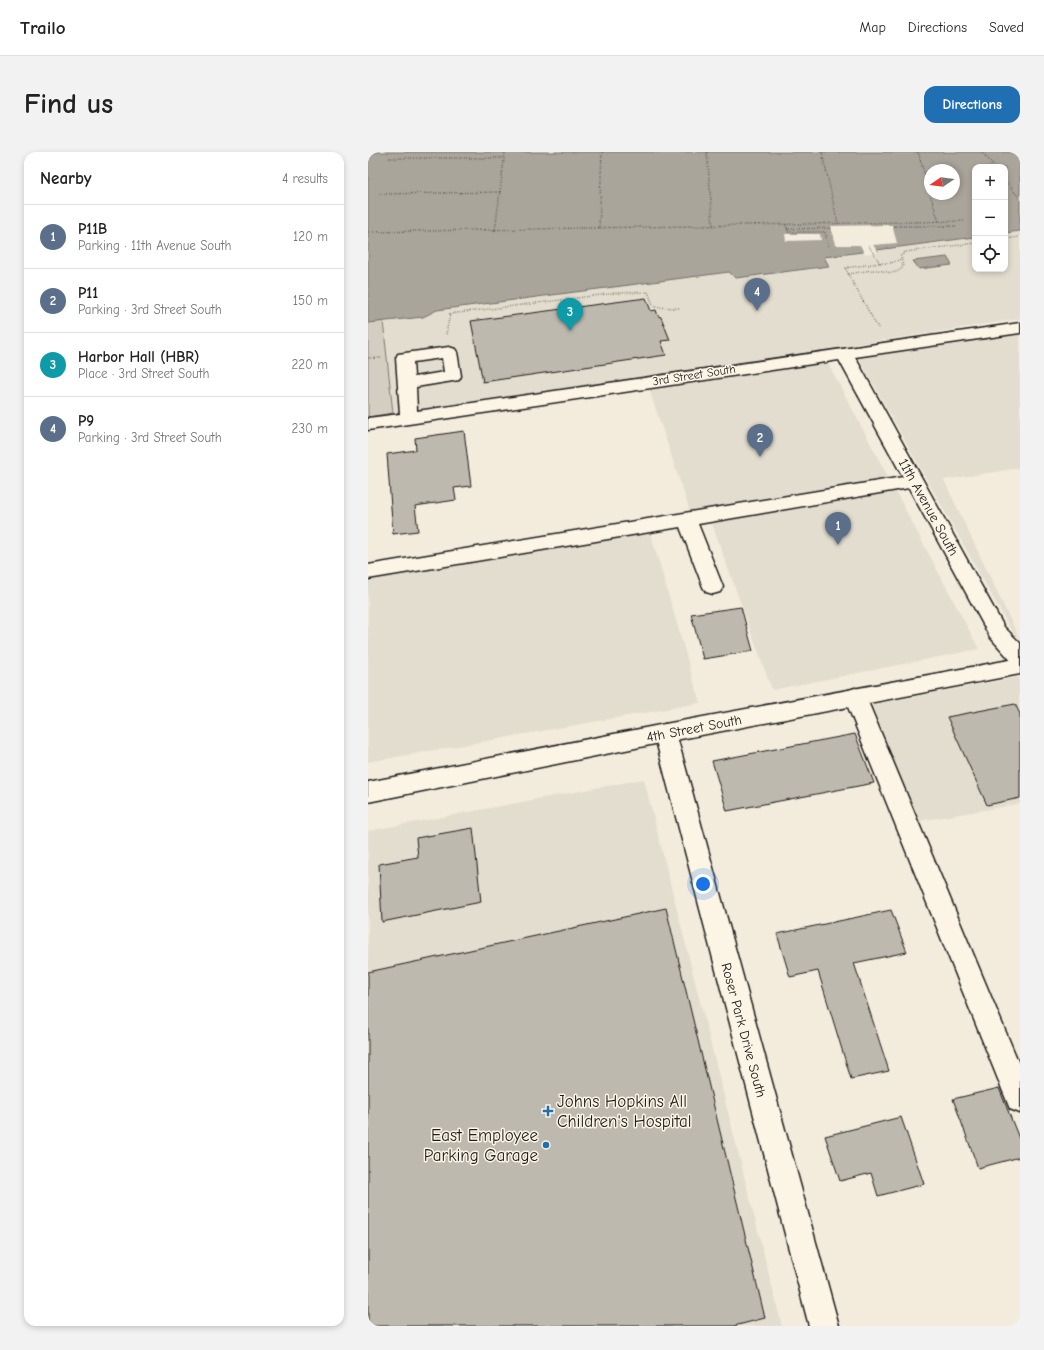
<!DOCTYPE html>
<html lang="en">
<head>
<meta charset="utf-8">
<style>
  :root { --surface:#fff; --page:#f2f2f2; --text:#222; --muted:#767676; --line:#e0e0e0; --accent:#1f6fb2 }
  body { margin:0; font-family:"Comic Neue",sans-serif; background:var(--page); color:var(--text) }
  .controls { position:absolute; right:12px; top:12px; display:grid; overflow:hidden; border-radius:8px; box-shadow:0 2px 6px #0003 }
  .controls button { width:36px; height:36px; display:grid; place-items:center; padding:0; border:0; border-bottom:1px solid var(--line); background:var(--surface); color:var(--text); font:20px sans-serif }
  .compass { position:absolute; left:556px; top:12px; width:36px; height:36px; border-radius:50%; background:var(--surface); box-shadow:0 2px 6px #0003; rotate:257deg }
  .you { position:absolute; left:335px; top:732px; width:14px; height:14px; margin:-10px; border:3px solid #fff; border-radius:50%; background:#1a73e8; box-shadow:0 0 0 6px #1a73e833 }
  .badge { display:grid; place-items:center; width:26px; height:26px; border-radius:50%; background:var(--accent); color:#fff; font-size:13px; font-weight:700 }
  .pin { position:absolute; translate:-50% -33px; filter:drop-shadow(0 1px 2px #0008) }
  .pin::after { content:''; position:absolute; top:21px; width:14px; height:12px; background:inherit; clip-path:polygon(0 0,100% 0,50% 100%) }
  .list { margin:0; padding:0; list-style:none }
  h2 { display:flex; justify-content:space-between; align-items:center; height:52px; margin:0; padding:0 16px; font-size:17px }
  h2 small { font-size:13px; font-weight:400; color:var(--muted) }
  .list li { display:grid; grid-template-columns:26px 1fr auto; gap:12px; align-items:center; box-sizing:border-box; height:64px; padding:0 16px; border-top:1px solid var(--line) }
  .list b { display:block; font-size:15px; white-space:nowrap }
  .list p { margin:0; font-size:13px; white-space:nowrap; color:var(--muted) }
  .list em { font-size:13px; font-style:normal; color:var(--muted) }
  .icon { flex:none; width:22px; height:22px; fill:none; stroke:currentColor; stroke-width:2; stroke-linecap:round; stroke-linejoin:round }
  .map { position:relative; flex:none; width:652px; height:1174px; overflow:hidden; border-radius:12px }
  header { display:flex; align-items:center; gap:24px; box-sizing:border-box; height:56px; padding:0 20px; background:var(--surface); border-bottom:1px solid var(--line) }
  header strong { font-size:19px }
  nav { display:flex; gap:22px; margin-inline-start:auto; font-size:14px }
  .intro { display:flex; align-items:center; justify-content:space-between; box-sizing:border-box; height:96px; padding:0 24px }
  h1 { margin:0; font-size:28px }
  .button { padding:10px 18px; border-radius:12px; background:var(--accent); color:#fff; font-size:14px; font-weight:700 }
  main { display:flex; gap:24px; padding:0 24px }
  aside { flex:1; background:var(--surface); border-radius:12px; box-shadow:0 2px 6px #0003 }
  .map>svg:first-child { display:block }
  .built { fill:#e3ddcf }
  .green { fill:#d3cec1; stroke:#78756e }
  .water { fill:#aaa59b; stroke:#716e68; fill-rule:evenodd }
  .pier { fill:#f3ecdd }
  .building { fill:#beb9ae; stroke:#1c1c1c }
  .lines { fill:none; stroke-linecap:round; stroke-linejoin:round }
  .minor-casing { stroke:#1c1c1c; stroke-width:3 }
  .major-casing { stroke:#1c1c1c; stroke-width:3 }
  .path { stroke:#1c1c1c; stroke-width:1.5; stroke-dasharray:0.5 2; stroke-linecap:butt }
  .minor { fill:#fcf5e5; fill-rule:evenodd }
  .major { fill:#fcf5e5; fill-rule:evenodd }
  .poi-dot { fill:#1f6fb2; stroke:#fcf5e5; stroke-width:1.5 }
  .labels { text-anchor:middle; stroke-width:3; stroke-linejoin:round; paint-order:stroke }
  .far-street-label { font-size:12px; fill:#1c1c1c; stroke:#fcf5e5 }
  .street-label { font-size:14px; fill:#1c1c1c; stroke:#fcf5e5 }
  .near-poi-label { font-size:17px; fill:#1c1c1c; stroke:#fcf5e5; text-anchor:start }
</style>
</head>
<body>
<header>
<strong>Trailo</strong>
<nav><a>Map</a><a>Directions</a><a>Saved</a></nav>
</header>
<div class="intro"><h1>Find us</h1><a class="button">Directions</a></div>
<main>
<aside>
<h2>Nearby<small>4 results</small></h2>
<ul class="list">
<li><span class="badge" style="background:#5c6f8a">1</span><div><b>P11B</b><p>Parking · 11th Avenue South</p></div><em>120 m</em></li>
<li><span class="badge" style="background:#5c6f8a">2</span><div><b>P11</b><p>Parking · 3rd Street South</p></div><em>150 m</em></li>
<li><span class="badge" style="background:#0f9aa8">3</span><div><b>Harbor Hall (HBR)</b><p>Place · 3rd Street South</p></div><em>220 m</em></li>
<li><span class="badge" style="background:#5c6f8a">4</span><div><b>P9</b><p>Parking · 3rd Street South</p></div><em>230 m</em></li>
</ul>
</aside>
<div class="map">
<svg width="652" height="1174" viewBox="0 0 652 1174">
  <rect width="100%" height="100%" fill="#f3ecdd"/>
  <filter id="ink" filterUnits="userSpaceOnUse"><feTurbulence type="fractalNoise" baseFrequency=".025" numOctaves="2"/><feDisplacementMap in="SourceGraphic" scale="8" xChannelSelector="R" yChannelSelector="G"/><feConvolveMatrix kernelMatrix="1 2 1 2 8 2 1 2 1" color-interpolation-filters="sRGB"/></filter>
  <g filter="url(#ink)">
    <path class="built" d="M652 79V167L453 198 611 497 404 538 340 361 323 363 277 225 25 261 15 169 55 165 69 158 361 120 368 126 460 114 456 105 607 85V117H637V81Z
      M652 182V316L576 328 652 488 642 476 490 205Z
      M281 376 332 551 0 610V425Z
      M651 525 652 652 533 672 485 556Z
      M276 627 414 1174H0V679Z"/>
    <path class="green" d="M15 169 25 261 0 265V171Z"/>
    <path class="water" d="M0 0H652V79L637 81V15H607V85L456 105 461 114 368 126 361 120 69 158 55 165 0 171ZM562 18H586V42H562Z
      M579 105 584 113 551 117 545 109Z"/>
    <path class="pier" d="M524 73 529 91 505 93 510 100 497 102 492 93H467L463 74Z
      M417 82H452L453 88 418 89Z"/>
    <path class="building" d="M278 146 283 159 288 158 290 164 293 165 302 188 293 189 298 203 115 230 103 169Z
      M96 279 103 334 86 336 88 348 47 354 50 379 25 382 19 302 48 298 47 286Z
      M373 455 385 499 335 507 323 462Z
      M647 552 652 562V646L619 653 579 565Z
      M487 582 506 631 359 659 344 609Z
      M105 676 113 750 14 770 11 712 50 705 48 686Z
      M298 756 397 1166 366 1174H0V820Z
      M523 758 539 800 486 811 521 919 483 927 450 819 422 825 409 782Z
      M631 936 652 989V1005L610 1016 585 947Z
      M533 965 556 1032 510 1044 503 1021 472 1029 457 984Z"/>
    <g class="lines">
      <defs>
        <path id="minor" d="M652 171V181L487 205 636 475 652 491V513L645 511 622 485 541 336 330 372 355 435 352 440 345 442 338 440 335 435 312 375 0 427V413L535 325 471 208 0 278V266L32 262 28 206 30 202 81 195 87 197 89 200 93 224 91 228 85 229 48 235 49 259ZM74 206 76 220 46 225 45 210Z
          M487 536 495 539 498 545 652 914V961L642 957 476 545 479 539Z
          M297 572 305 575 308 581 471 1174H441L286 581 289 575Z"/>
        <path id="major" d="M652 506V522L297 590 0 650V630L297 572Z"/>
      </defs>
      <use href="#minor" class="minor-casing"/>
      <use href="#major" class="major-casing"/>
      <path class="path" d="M339 0 345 74
        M454 0 470 72
        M550 0 562 40
        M614 0 627 15
        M21 6H136
        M637 28 652 47
        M11 42 132 40
        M562 42 571 70
        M418 73 420 80H457L460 94
        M525 74H588
        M231 76 234 0
        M419 77 464 76
        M127 79 137 0
        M0 80 596 69
        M637 87 652 85
        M512 111H523L533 107
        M480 122 477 116 512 111 500 93
        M510 176 480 122C489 121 500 118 509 118 520 119 525 125 535 115L533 104 537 100 607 91
        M78 182 82 162 248 141 280 140 286 155 311 156
        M0 206H15"/>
      <use href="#minor" class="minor"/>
      <use href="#major" class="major"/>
    </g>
  </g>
  <g class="poi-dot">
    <path d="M178 953h4v4h4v4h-4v4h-4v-4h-4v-4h4z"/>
    <circle cx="178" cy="993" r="4"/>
  </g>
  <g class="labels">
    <g class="far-street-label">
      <text transform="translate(326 223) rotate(-9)" y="4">3rd Street South</text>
    </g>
    <g class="street-label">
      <text transform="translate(561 355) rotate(61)" y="5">11th Avenue South</text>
      <text transform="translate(326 576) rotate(-11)" y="5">4th Street South</text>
      <text transform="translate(376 878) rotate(75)" y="5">Roser Park Drive South</text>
    </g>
    <g class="near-poi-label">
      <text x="189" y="955">Johns Hopkins All<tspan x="189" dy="20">Children's Hospital</tspan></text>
      <text x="170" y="989" text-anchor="end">East Employee<tspan x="170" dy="20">Parking Garage</tspan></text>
    </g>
  </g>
</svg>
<div class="controls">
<button>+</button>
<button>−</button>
<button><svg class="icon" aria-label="locate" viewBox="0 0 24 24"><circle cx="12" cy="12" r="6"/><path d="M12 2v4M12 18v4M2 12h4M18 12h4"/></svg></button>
</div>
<svg class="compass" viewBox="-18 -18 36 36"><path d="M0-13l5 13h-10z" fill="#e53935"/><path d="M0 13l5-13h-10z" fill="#767676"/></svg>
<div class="you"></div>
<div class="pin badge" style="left:470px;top:393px;background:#5c6f8a">1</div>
<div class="pin badge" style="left:392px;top:305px;background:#5c6f8a">2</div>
<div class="pin badge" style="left:202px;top:179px;background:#0f9aa8">3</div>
<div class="pin badge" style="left:389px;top:159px;background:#5c6f8a">4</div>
</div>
</main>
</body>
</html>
